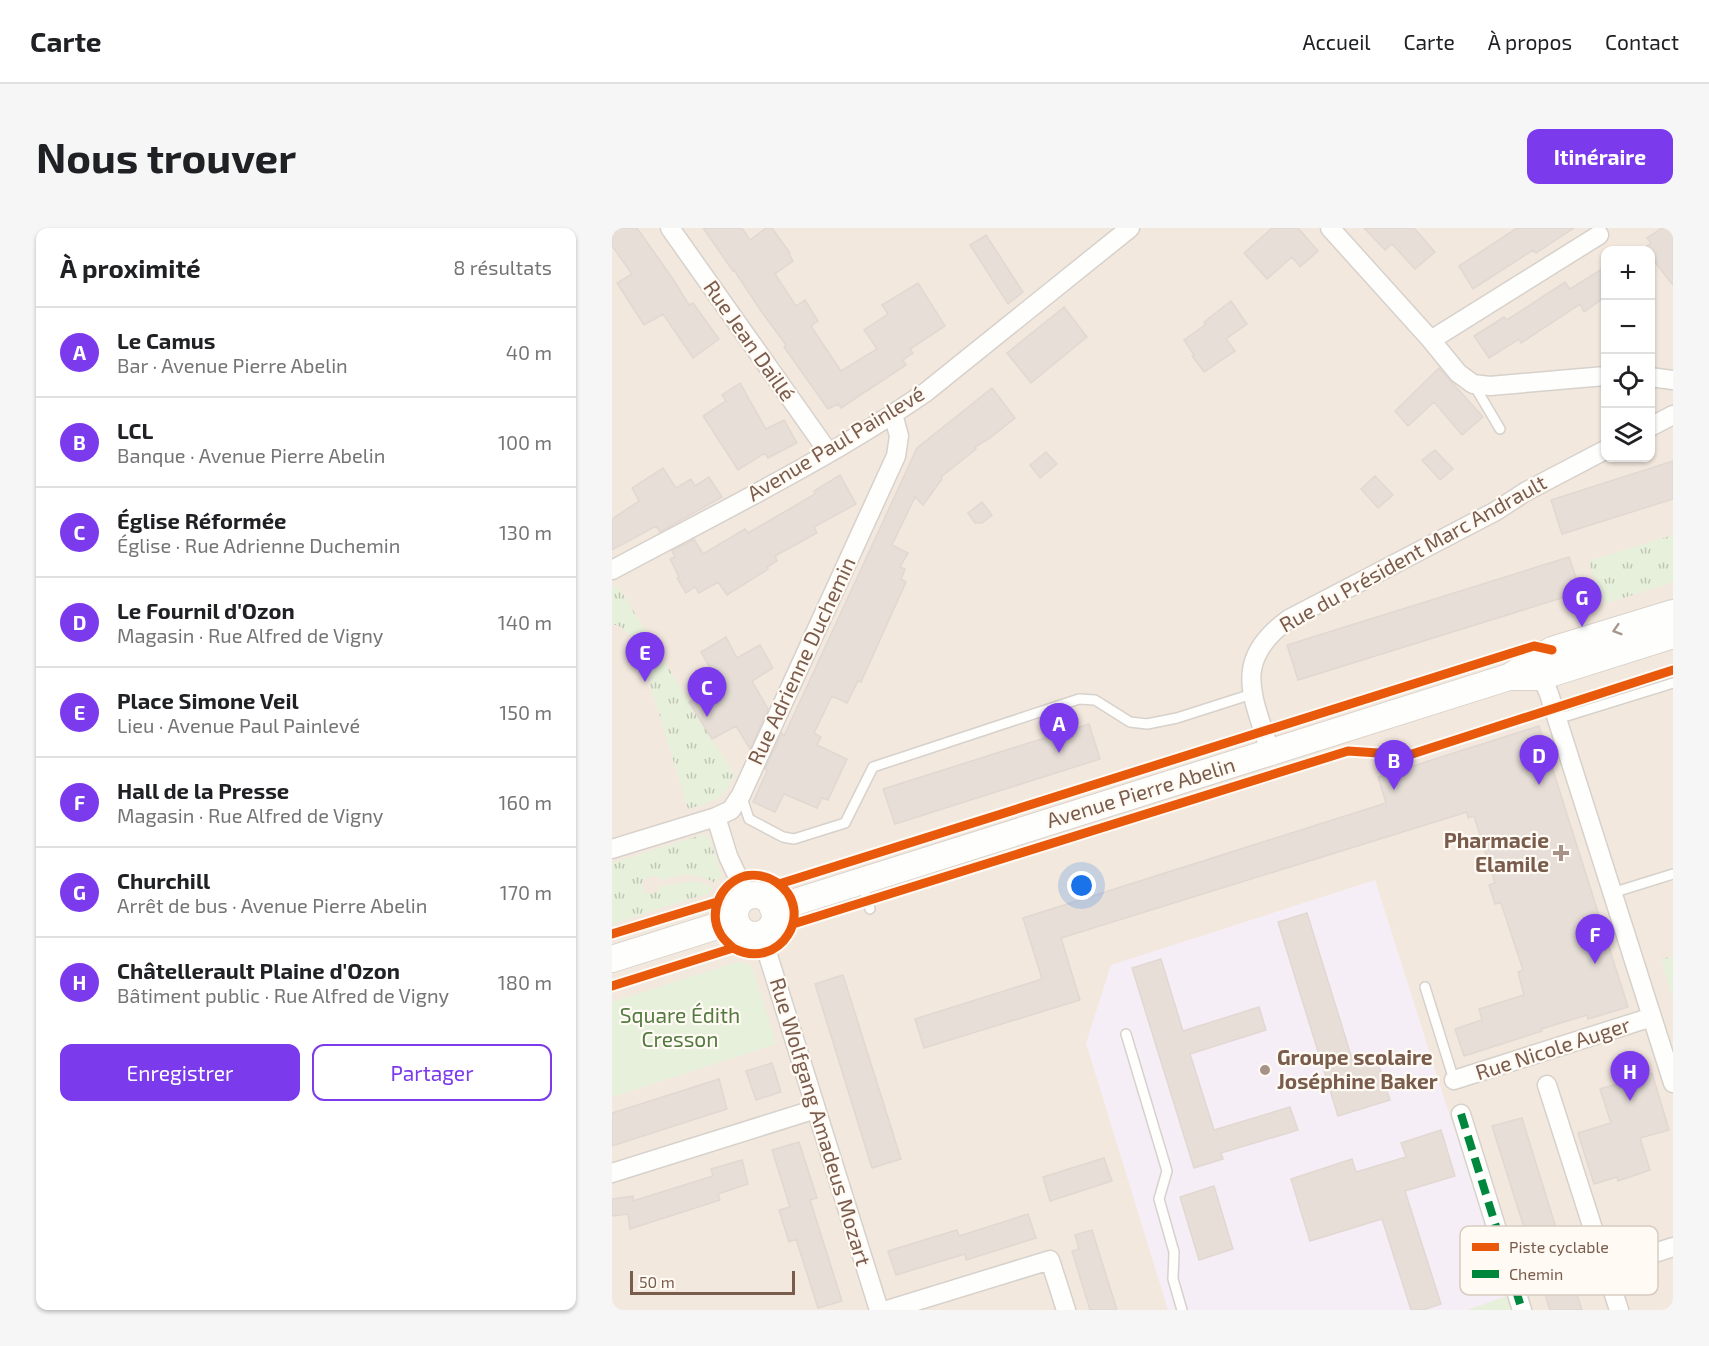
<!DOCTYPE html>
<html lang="fr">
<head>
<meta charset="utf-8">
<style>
  :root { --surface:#fff; --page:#f6f6f6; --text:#202124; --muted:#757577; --line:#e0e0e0; --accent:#7c3aed }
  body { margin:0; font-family:"Exo 2",sans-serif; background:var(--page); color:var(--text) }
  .controls { position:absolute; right:18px; top:18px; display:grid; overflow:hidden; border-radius:12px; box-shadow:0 2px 4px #0004 }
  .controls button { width:54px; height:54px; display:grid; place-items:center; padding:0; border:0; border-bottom:2px solid var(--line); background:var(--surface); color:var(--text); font:30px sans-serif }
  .scale { position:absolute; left:18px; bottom:15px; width:165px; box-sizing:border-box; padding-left:6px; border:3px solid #7a5c4d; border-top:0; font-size:16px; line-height:21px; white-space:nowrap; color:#7a5c4d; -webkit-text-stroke:4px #fffaf3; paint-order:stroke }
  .you { position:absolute; left:470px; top:658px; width:21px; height:21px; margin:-15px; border:4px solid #fff; border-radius:50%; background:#1a73e8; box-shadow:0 0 0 9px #1a73e833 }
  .badge { display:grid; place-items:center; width:39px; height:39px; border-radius:50%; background:var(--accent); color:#fff; font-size:20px; font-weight:700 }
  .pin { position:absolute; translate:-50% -50px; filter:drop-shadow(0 2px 3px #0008) }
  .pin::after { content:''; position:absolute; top:32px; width:21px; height:18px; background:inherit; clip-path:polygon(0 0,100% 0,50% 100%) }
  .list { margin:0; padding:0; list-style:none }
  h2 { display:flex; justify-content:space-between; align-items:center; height:78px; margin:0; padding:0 24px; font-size:26px }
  h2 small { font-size:20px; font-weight:400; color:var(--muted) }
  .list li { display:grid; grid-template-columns:39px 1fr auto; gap:18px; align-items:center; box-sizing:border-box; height:90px; padding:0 24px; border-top:2px solid var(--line) }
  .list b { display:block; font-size:22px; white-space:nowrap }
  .list p { margin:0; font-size:20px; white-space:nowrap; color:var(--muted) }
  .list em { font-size:20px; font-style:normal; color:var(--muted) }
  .actions { display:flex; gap:12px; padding:18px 24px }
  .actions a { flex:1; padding:14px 0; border:2px solid var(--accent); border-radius:12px; text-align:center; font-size:21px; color:var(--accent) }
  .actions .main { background:var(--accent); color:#fff }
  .icon { flex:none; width:33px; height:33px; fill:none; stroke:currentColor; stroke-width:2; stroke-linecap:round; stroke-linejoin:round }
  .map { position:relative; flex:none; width:1061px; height:1082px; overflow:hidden; border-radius:12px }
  header { display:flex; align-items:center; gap:36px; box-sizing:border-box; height:84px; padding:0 30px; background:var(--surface); border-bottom:2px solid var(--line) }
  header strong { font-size:28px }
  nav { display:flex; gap:33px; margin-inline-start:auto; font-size:21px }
  .intro { display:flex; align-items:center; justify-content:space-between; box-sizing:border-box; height:144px; padding:0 36px }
  h1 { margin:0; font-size:42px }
  .button { padding:15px 27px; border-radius:12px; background:var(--accent); color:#fff; font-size:21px; font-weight:700 }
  main { display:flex; gap:36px; padding:0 36px }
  aside { flex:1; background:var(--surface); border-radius:12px; box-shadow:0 2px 4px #0004 }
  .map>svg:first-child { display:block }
  .residential { fill:#f2e8de; fill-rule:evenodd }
  .education { fill:#f6eef6 }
  .grass { fill:url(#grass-tufts) }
  .green { fill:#e7f0db }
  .building { fill:#e6ded7; stroke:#e2d8d2; stroke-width:1.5 }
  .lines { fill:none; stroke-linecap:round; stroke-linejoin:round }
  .lane-casing { stroke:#d7d1cb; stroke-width:12 }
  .street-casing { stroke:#d7d1cb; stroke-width:21 }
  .secondary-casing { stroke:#d9d2cb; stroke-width:28 }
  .lane { stroke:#fefefd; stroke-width:9 }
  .street { stroke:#fefefd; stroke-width:18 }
  .secondary { stroke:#fefefd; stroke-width:26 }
  .quiet { stroke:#00873e; stroke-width:8; stroke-dasharray:15 8; stroke-linecap:butt }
  .cycleway-casing { stroke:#fffaf3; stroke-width:13 }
  .cycleway { stroke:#e8590c; stroke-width:9 }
  .oneway { stroke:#a8958b }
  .poi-dot { fill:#a69286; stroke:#fffaf3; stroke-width:2 }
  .labels { text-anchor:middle; stroke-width:4.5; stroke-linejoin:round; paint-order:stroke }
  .street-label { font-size:21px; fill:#7a5c4d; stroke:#fffaf3 }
  .poi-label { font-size:21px; font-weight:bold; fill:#7a5c4d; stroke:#fffaf3; text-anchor:end }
  .park-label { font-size:21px; fill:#537a41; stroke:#fffaf3 }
  .key { fill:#fffaf3; stroke:#d7cbc1; stroke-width:1.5 }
  .key-label { font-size:16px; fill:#7a5c4d }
</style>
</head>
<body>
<header>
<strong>Carte</strong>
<nav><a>Accueil</a><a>Carte</a><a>À propos</a><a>Contact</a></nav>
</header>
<div class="intro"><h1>Nous trouver</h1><a class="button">Itinéraire</a></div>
<main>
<aside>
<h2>À proximité<small>8 résultats</small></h2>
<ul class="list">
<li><span class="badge">A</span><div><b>Le Camus</b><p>Bar · Avenue Pierre Abelin</p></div><em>40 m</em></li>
<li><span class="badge">B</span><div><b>LCL</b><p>Banque · Avenue Pierre Abelin</p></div><em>100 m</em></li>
<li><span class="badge">C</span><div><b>Église Réformée</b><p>Église · Rue Adrienne Duchemin</p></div><em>130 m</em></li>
<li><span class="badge">D</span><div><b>Le Fournil d'Ozon</b><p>Magasin · Rue Alfred de Vigny</p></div><em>140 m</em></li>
<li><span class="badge">E</span><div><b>Place Simone Veil</b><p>Lieu · Avenue Paul Painlevé</p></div><em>150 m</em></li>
<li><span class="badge">F</span><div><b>Hall de la Presse</b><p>Magasin · Rue Alfred de Vigny</p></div><em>160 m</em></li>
<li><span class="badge">G</span><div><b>Churchill</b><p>Arrêt de bus · Avenue Pierre Abelin</p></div><em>170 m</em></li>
<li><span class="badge">H</span><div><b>Châtellerault Plaine d'Ozon</b><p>Bâtiment public · Rue Alfred de Vigny</p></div><em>180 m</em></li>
</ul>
<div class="actions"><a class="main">Enregistrer</a><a>Partager</a></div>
</aside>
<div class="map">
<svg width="1061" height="1082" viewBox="0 0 1061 1082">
  <defs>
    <pattern id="grass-tufts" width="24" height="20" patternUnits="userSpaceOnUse" patternTransform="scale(1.5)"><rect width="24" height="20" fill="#e7f0db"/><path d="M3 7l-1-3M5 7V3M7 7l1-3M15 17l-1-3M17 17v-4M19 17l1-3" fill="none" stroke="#c0c6b4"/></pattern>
  </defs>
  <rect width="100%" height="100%" fill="#f9f5f0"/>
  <path class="residential" d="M0 0H1061V1082H0ZM993 22H1038V230H993Z"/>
  <path class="education" d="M763 652 832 870 898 1067 855 1082H556L474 815 499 737Z"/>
  <path class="grass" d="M1061 307V354L996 375 989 371 977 333Z
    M6 358 123 548C109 574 103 573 76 581L28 423C21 411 15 399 0 396V361Z
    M89 607H95L98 612 110 648 103 655C94 650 82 645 71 647 60 648 54 655 43 648L36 649 30 654V660L33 665C41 666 45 665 49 658 71 658 77 648 100 659L97 665 0 696V635Z
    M1061 728V771L1049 731Z"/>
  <path class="green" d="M128 733 140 738 164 816 0 869V774Z
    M898 1067 902 1082H855Z"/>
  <path class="building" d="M0 0H25L61 51 77 77 81 75 107 111 81 130 51 86 32 97 5 55 20 46 0 18Z
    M91 0H130L138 12 154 0H160L178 25 177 26 181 33 163 46 184 78 193 72 206 93 199 98 229 143 265 121 252 102 276 86 270 77 306 55 333 98 298 121 301 125 291 132 294 137 229 180 226 176 216 181 172 119 174 117 149 83 122 42 121 43Z
    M660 0H686L706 23 688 39 680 29 655 51 632 25Z
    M752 0H802L823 24 803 41 780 16 773 22Z
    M905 0H962L924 25 921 22 861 61 847 38Z
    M1050 0H1057L1061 6V57L1038 28V22H1034L1032 20 1039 15 1035 10Z
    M374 7 411 64 396 76 358 17Z
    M993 39V69L972 84 968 76 909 115 907 111 877 130 862 108 892 89 895 92 953 54 958 61Z
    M619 73 635 96 614 111 623 123 592 144 580 128 582 127 572 112 593 97 592 94Z
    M452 79 475 109 419 155 395 125Z
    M827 140 871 189 850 207 822 174 796 198 783 183Z
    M128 155 154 201 172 192 185 215 156 230 153 225 126 242 91 188 114 173 110 167Z
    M380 160 403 190 378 210 363 219 364 221 329 249 330 251 311 277 303 269 280 317 296 325 288 339 293 341 289 351 294 354 249 454 246 453 235 475 220 468 202 505 209 509 205 517 235 531 216 572 210 570 205 580 172 566 163 584 141 574 155 543 153 541 170 505 172 508 305 220Z
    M823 222 841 241 828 252 810 232Z
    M434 224 445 236 428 250 418 237Z
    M1061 233V271L950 306 939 272Z
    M51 240 64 260 79 251 83 258 97 249 110 269 48 304 44 298 0 322V291L27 273 20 260Z
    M228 247 244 276 202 299 205 305 163 328 165 333 155 339 156 341 115 367 106 354 87 365 83 359 74 365 65 350 67 349 58 331 63 329 60 323 82 311 91 326 133 301 136 305 203 266 202 263Z
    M763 248 781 267 766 280 749 261Z
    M370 274 380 287 370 295H363L356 285Z
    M957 329 969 364 686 452 675 417Z
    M114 409 125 430 148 417 161 440 140 453 156 481 138 521 124 498 100 511 77 474 108 458 89 424Z
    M477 496 488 531 283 596 271 561Z
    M927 498 1016 779 976 791 975 787 929 801 930 803 852 828 843 801 870 792 867 781 912 767 906 744 911 742 889 675 883 676 877 657 883 655 862 588 856 590 855 584 449 710 468 772 312 820 303 791 430 751 411 690 774 575 766 549Z
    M695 685 741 834 763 826 778 872 726 888 666 694Z
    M549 731 571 803 647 779 654 802 578 826 602 902 678 879 686 902 609 925 611 931 582 940 520 740Z
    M231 747 289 931 260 940 203 756Z
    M160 835 169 864 144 872 134 843Z
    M1040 845 1057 902 1028 910 1038 942 1006 953 1005 949 982 956 966 905 999 895 988 861Z
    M107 851 115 881 0 918V885Z
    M910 890 953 1029 970 1082H938L880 898Z
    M829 902 843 948 793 963 829 1076 811 1082H799L770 991 698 1013 679 951 740 931 744 944 794 929 789 915Z
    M187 914 205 970 198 972 230 1073 206 1080 184 1011 177 1014 167 982 178 979 160 922Z
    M492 930 500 953 438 973 431 949Z
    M130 932 136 956 106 966 108 972 18 1001 16 986 0 988V971L21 968V973L101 948 99 941Z
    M602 958 621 1021 587 1032 568 969Z
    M416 986 424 1010 354 1032 353 1026 284 1047 276 1023 345 1002 347 1008Z
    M480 1002 484 1015 505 1082H478L460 1023 467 1021 463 1007Z"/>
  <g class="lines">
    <defs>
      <path id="lane" d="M862 157 888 201
        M945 491 1061 455
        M129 567 137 591 171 609 182 611 233 595 261 539 467 471 483 472 518 494 535 496 565 490 640 466
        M250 655 258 681
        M1000 665 1061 646
        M813 759 842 852
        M514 806 555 943 547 971 562 1024 561 1051 570 1082"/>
      <path id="street" d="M58 0 217 225
        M718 0 819 112 846 145 861 156 878 158 993 148
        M819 112 987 7
        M1038 149 1061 152
        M1038 199 1061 187
        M0 342C106 285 215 232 314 164L518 0
        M925 439C928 450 935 458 938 469L1061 855
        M658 524C641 467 619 433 677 391L884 283 913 264 993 222
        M0 621 104 589
        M135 669 116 628 104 589 119 582 129 567 284 228 287 208 281 186
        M149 705 267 1082
        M842 852 1040 789
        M935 857 1007 1082
        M849 886 910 1082
        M0 945 204 881
        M993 1041 1061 1019
        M275 1082 438 1032 454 1082"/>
      <path id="secondary" d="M900 449H928L1061 407
        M123 687a20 20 0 1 1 40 0a20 20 0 1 1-40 0Z
        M161 681 897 449 940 422 1061 385
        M0 731 124 692"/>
    </defs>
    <use href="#lane" class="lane-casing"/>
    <use href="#street" class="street-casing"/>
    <use href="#secondary" class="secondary-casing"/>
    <use href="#lane" class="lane"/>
    <use href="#street" class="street"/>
    <use href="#secondary" class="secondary"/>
    <path class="quiet" d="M849 886 910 1082"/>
    <defs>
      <path id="cycleway" d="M167 656 922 418 940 422
        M181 696 736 523 797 527 1061 442
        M0 706 105 674
        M0 758 121 720C168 745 206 682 164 654 155 648 143 646 133 648 109 655 95 684 109 707 112 712 117 716 121 720"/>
    </defs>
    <use href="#cycleway" class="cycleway-casing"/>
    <use href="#cycleway" class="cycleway"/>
  </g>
  <defs><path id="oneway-chevron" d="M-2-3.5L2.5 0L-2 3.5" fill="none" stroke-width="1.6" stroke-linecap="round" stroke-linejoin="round" transform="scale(1.5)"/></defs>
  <use class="oneway" href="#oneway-chevron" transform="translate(1005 402) rotate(163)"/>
  <g class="poi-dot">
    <path d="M946 616h6v6h6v6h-6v6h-6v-6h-6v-6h6z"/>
    <circle cx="653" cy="842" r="6"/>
  </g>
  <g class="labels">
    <g class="street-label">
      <text transform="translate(137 113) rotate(55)" y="7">Rue Jean Daillé</text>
      <text transform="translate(224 216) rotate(-31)" y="7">Avenue Paul Painlevé</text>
      <text transform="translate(801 326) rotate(-29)" y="7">Rue du Président Marc Andrault</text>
      <text transform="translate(190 433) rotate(-65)" y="7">Rue Adrienne Duchemin</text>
      <text transform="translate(529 565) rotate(-17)" y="7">Avenue Pierre Abelin</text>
      <text transform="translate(941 821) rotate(-18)" y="7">Rue Nicole Auger</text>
      <text transform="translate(208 894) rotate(73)" y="7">Rue Wolfgang Amadeus Mozart</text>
    </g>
    <g class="poi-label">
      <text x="937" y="620">Pharmacie<tspan x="937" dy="24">Elamile</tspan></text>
      <text x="665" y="837" text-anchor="start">Groupe scolaire<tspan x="665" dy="24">Joséphine Baker</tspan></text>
    </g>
    <g class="park-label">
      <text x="68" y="795">Square Édith<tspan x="68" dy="24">Cresson</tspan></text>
    </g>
  </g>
  <rect x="848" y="998" width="198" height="69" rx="9" class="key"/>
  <rect x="860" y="1015" width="27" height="8" fill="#e8590c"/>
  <rect x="860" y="1042" width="27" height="8" fill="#00873e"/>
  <g class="key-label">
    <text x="897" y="1025">Piste cyclable</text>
    <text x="897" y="1052">Chemin</text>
  </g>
</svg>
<div class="controls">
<button>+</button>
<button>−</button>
<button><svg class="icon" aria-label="locate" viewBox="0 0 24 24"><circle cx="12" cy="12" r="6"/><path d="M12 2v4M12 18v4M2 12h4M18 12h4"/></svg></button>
<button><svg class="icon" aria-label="layers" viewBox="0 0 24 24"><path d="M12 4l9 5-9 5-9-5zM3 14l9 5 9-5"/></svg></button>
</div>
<div class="scale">50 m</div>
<div class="you"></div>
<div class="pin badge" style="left:447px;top:525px">A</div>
<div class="pin badge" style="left:782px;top:562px">B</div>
<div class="pin badge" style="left:95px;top:489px">C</div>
<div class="pin badge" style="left:927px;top:557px">D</div>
<div class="pin badge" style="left:33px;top:454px">E</div>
<div class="pin badge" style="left:983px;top:736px">F</div>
<div class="pin badge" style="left:970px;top:399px">G</div>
<div class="pin badge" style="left:1018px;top:873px">H</div>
</div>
</main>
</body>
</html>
